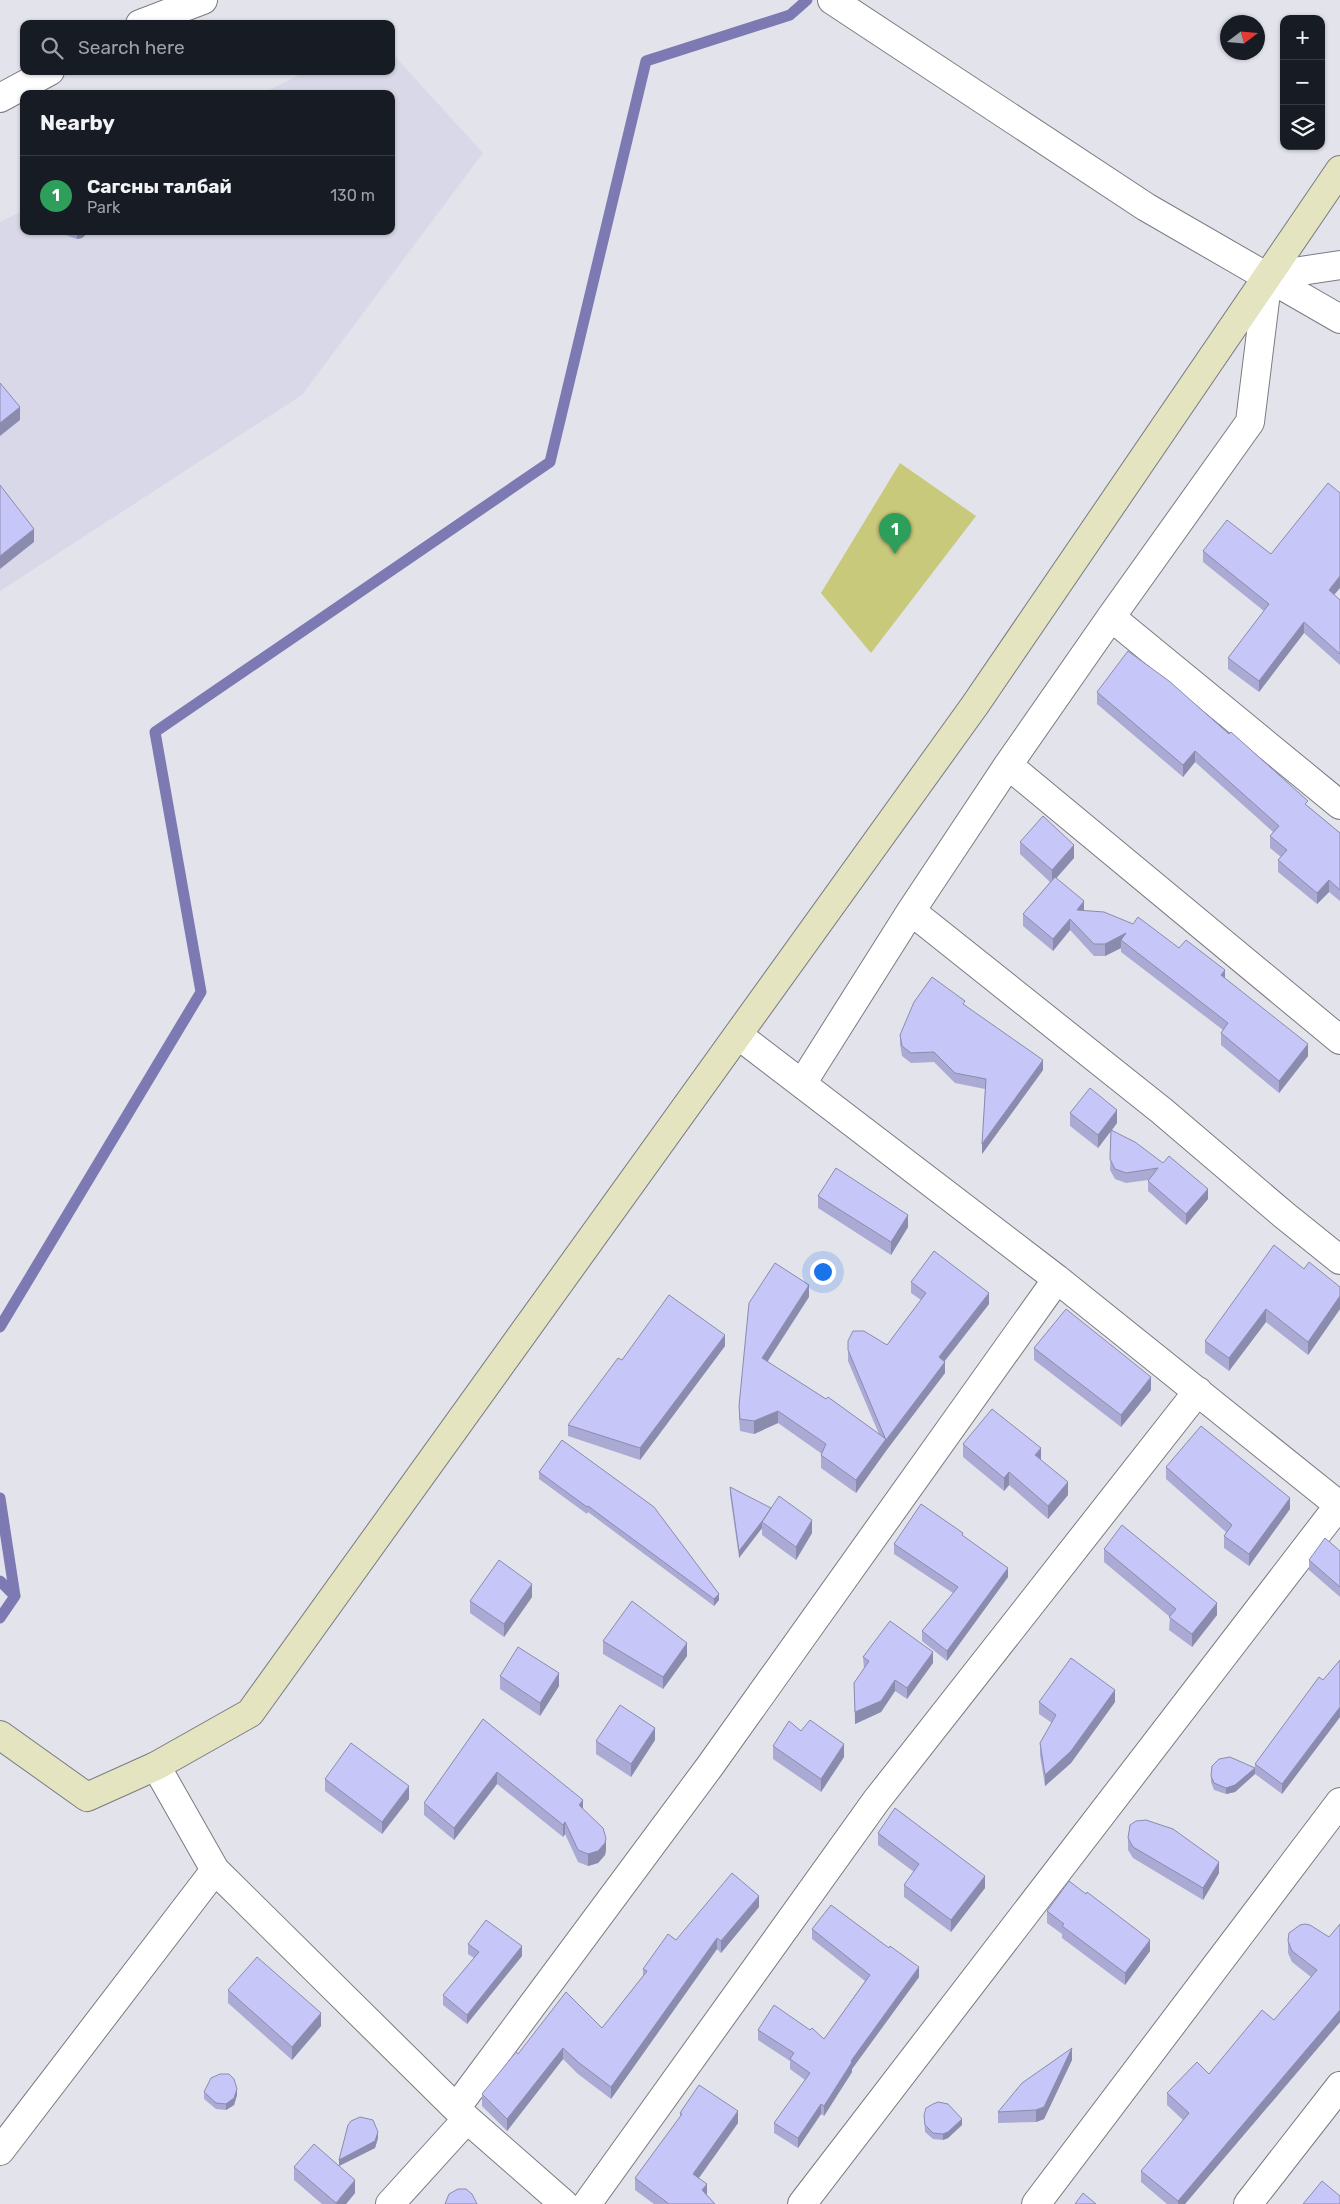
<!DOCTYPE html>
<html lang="en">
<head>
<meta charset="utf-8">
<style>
  :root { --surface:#171b24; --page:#20242c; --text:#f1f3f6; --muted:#9ea1a6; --line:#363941; --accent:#0b8043 }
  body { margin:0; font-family:Rubik,sans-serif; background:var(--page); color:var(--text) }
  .controls { position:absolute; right:15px; top:15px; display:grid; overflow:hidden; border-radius:10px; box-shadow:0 1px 4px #0004 }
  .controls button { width:45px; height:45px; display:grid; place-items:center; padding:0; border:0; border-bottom:1px solid var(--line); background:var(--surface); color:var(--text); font:25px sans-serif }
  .compass { position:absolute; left:1220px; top:15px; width:45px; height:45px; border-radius:50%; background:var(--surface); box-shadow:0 1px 4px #0004; rotate:74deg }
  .you { position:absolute; left:822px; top:1271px; width:18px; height:18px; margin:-12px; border:4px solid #fff; border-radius:50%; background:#1a73e8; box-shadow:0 0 0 8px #1a73e833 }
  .badge { display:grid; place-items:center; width:32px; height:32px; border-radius:50%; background:var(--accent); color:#fff; font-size:16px; font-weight:700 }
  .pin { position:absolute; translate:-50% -41px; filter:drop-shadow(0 1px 2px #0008) }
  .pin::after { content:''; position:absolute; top:26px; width:18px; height:15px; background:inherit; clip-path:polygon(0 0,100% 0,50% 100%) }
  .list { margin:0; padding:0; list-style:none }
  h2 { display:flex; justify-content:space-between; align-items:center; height:65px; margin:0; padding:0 20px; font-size:21px }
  h2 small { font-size:16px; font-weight:400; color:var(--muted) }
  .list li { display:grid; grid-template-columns:32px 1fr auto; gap:15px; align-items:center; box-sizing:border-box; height:80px; padding:0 20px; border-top:1px solid var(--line) }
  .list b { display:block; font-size:19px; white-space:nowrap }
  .list p { margin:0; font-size:16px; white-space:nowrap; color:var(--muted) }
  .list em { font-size:16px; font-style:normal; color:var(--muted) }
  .icon { flex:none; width:28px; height:28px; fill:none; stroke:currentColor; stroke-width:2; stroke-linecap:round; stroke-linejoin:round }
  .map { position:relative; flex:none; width:1340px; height:2204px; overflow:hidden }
  .search { position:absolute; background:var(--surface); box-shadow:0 1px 4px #0004; left:20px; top:20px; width:375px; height:55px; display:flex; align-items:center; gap:12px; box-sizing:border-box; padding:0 18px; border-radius:10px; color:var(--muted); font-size:19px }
  .panel { position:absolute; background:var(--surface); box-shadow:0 1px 4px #0004; left:20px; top:90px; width:375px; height:145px; border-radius:10px }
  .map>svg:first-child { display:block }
  .built { fill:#d8d8e8 }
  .green { fill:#c8c97a }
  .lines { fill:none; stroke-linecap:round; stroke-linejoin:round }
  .stream { stroke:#7c79b3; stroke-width:11 }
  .street-casing { stroke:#7a7a82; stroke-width:30 }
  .secondary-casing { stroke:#7a7a82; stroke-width:30 }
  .street { stroke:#fff; stroke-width:28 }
  .secondary { stroke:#e4e4c0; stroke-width:28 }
  .wall { fill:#abaad5 }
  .shaded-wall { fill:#8b8bae }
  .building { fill:#c7c6f8; stroke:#8b8bae }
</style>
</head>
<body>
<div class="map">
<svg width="1340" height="2204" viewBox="0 0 1340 2204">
  <rect width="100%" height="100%" fill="#e3e3ec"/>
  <path class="built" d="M391 52 483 153 302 395 0 591V222L24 210V231H391V94H261L307 71H391Z"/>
  <path class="green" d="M900 463 976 516 871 653 821 593Z"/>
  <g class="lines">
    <path class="stream" d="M0 1327 201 992 155 732 550 462 646 61 790 15 807 0
      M0 1498 15 1596
      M0 1581 15 1596 0 1618"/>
    <defs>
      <path id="street" d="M832 0 1146 207 1340 319
        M140 24 203 0
        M0 98 50 71
        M1268 276 1340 265
        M1111 617 1340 805
        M1008 765 1340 1040
        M911 911 1162 1111 1284 1215 1340 1260
        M738 1035 1057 1279 1340 1506
        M803 1082 911 911 1008 765 1111 617 1250 422 1268 276
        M156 1766 215 1870 467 2119 564 2204
        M456 2108 710 1766 1057 1279
        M0 2151 215 1870
        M390 2204 467 2119
        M587 2204 876 1801 1198 1391
        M802 2204 1339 1505
        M1036 2204 1340 1802
        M1248 2204 1340 2086"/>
      <path id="secondary" d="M0 1735 87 1797 156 1766 250 1713 975 705 1340 170"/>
    </defs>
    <use href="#street" class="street-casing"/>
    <use href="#secondary" class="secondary-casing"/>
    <use href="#street" class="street"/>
    <use href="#secondary" class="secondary"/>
  </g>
  <path class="wall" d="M62 231H90L82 238 77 239 66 235Z
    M1203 551 1271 554 1334 595 1340 600V665L1304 633 1259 692 1228 669V658L1264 611 1203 562Z
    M1097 692 1308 806 1340 833V901L1329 892 1317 904 1278 872V860L1281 857 1270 848V836L1273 832 1195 762 1183 777 1097 704Z
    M1020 842 1074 858 1056 878 1084 910 1179 948 1225 978 1308 1056 1279 1093 1221 1045V1033L1223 1030 1121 952V948L1105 956H1094L1070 930 1053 951 1023 926V914L1050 882 1020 854Z
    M965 1005 1043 1070 982 1154 985 1089 955 1083 934 1062 911 1063 902 1056 900 1044V1035Z
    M1070 1113 1117 1123 1112 1130 1208 1199 1186 1225 1148 1191V1180L1126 1183 1115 1179 1110 1170 1111 1131 1098 1148 1070 1126Z
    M818 1196 908 1227 891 1255 818 1208Z
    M1304 1269 1340 1287V1309L1308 1355 1266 1322 1229 1371 1205 1353V1341Z
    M911 1282 989 1304 945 1361V1373L886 1450 856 1493 821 1468V1455L822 1454 778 1423 754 1434 740 1431 739 1418V1406L809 1297 767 1362 879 1434 848 1361V1341L887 1345 921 1300 911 1293Z
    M725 1346 640 1460 568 1436V1425L622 1360Z
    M1034 1348 1151 1390 1121 1427 1034 1360Z
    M562 1440 719 1600 714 1606 588 1512 587 1514 539 1479V1472Z
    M963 1444 1041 1460 1068 1495 1048 1519 1009 1485 1004 1491 963 1457Z
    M1166 1467 1290 1509 1249 1566 1224 1548V1536L1226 1532 1166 1479Z
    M730 1487 812 1533 796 1560 762 1535V1528L739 1558 730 1494Z
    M963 1537 1008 1577 947 1661 922 1641V1631L953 1593 894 1554V1544Z
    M1104 1549 1217 1615 1192 1647 1169 1630 1170 1617 1104 1562Z
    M1340 1551V1597L1309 1570V1560Z
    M532 1597 504 1637 470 1613V1601Z
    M603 1641 687 1656 663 1689 603 1654Z
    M863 1657 933 1663 907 1699 895 1691 881 1712 855 1724 854 1683 864 1669Z
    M1340 1660V1717L1282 1794 1255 1774V1764Z
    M500 1676 559 1686 540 1716 500 1689Z
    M1039 1702H1115L1071 1763 1045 1786 1040 1755V1743L1052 1723 1039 1714Z
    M483 1719 583 1809 606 1850 605 1855 598 1863 588 1866 578 1862 565 1834 563 1837 497 1784 454 1840 424 1815V1803Z
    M801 1731 844 1757 821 1792 773 1759V1746Z
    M655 1740 631 1777 596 1754V1741Z
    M1255 1774 1235 1792 1226 1794 1214 1790 1211 1782V1776Z
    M325 1779 409 1799 382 1834 325 1791Z
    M878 1833 985 1888 951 1932 904 1897V1885L914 1872 878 1845Z
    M1128 1838 1219 1873 1203 1900 1133 1858 1128 1850Z
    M759 1907 721 1953 717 1949 611 2099 578 2074 563 2059 507 2131 482 2106V2094L518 2054 602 2028 643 1976V1969L676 1940Z
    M1047 1911 1150 1951 1125 1985 1062 1938V1934L1047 1923Z
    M812 1929 919 1977 852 2069V2072L824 2116 821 2114 798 2148 774 2133V2123L805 2080 790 2069V2061L758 2040V2030H810L824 2039 865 1981 812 1939Z
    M1329 1937 1340 2022 1185 2204H1167L1141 2182V2171L1183 2120 1167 2105V2093L1209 2074 1274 2020 1311 1977 1292 1962 1288 1953V1941Z
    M468 1944 522 1956 467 2024 443 2005V1995L474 1958 468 1954Z
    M228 1990 321 2026 292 2060 228 2003Z
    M1072 2060 1044 2119 1036 2122 998 2123V2112Z
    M204 2092 237 2095 234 2105 226 2110 216 2109 204 2099Z
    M680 2113 738 2123 699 2178 707 2195 715 2204H654L635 2190V2178L680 2117Z
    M924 2115 962 2125 948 2138 943 2140 933 2139 925 2132Z
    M378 2138 375 2148 339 2166 355 2193 346 2204H322L294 2180V2167L339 2166Z"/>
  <path class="shaded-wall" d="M81 231H90L82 238 77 239V232Z
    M20 407V420L0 436V423Z
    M34 529V542L0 569V556Z
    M1340 576V588L1329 601V590Z
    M1304 622V633L1259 692V681Z
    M1195 751V762L1183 777V765Z
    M1074 845V858L1052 883V870Z
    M1329 880V892L1317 904V893Z
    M1084 901V913L1077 910Z
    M1070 919V930L1053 951V939Z
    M1126 933 1121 940V948L1105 956V944Z
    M1225 970V982L1221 975Z
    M1308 1044V1056L1279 1093V1081Z
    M1043 1060V1070L982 1154V1144Z
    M1117 1110V1123L1098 1148V1135Z
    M1208 1189V1199L1186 1225V1214Z
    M908 1215V1227L891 1255V1242Z
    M809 1285V1297L762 1370V1358Z
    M989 1293V1304L939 1368V1357Z
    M1340 1296V1309L1308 1355V1342Z
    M1266 1309V1322L1229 1371V1358Z
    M725 1335V1346L640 1460V1448Z
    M945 1362V1373L886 1451V1440Z
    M1151 1377V1390L1121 1427V1415Z
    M778 1411V1423L754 1434V1421Z
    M886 1439V1451L856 1493V1480Z
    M1041 1448V1460L1035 1455Z
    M1009 1472V1485L1004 1491V1478Z
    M1068 1482V1495L1048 1519V1506Z
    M1290 1498V1509L1249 1566V1554Z
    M771 1509 762 1522V1528L739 1558V1551Z
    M812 1520V1533L796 1560V1547Z
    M1008 1568V1577L947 1661V1651Z
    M532 1584V1597L504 1637V1624Z
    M719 1594V1600L714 1606V1599Z
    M1217 1603V1615L1192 1647V1634Z
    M687 1643V1656L663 1689V1677Z
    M933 1652V1663L907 1699V1688Z
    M559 1673V1686L540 1716V1703Z
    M895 1680V1691L881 1712 855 1724V1712Z
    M1115 1690V1702L1071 1763 1045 1786V1775Z
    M1340 1707V1717L1282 1794V1784Z
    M655 1728V1740L631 1777V1764Z
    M844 1744V1757L821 1792V1779Z
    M1255 1768V1774L1235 1792 1226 1794V1788Z
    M497 1772V1784L454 1840V1828Z
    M409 1786V1799L382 1834V1822Z
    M583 1800V1812L579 1805Z
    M565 1822V1834L563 1837V1825Z
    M606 1838V1850L605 1855 598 1863 588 1866V1854Z
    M1219 1862V1873L1203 1900V1888Z
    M985 1876V1888L951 1932V1920Z
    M759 1896V1907L721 1953V1941Z
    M717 1938V1949L611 2099V2087Z
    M1150 1940V1951L1125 1985V1973Z
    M522 1946V1956L467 2024V2015Z
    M919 1967V1977L852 2069V2072L824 2116V2106L851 2061Z
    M1340 2010V2022L1185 2204H1178V2201Z
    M321 2013V2026L292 2060V2047Z
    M563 2048V2059L507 2131V2119Z
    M1072 2048V2060L1044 2119 1036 2122V2110Z
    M237 2089V2095L234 2105 226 2110V2104Z
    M821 2104V2114L798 2148V2138Z
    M738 2111V2123L693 2186V2174Z
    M962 2119V2125L948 2138 943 2140V2134Z
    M378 2132V2138L375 2148 339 2166V2160Z
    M355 2180V2193L346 2204H336Z
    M707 2184V2195L702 2190Z"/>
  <path class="building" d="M0 383 20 407 0 423Z
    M1328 483 1340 493V576L1329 590 1340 600V654L1304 622 1259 681 1228 658 1269 604 1203 551 1227 520 1271 554Z
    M0 485 34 529 0 556Z
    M1128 651 1169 681 1229 734 1231 732 1308 801 1305 804 1340 833V890L1329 880 1317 893 1278 860 1287 850 1270 836 1279 826 1195 751 1183 765 1097 692Z
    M1043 816 1074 845 1052 870 1020 842Z
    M1055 877 1084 901 1077 910 1104 912 1133 924 1138 917 1179 948 1186 940 1225 970 1221 975 1308 1044 1279 1081 1221 1033 1228 1023 1121 940 1126 933 1105 944H1094L1070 919 1053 939 1023 914Z
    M932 977 965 1001 963 1004 1043 1060 982 1144 986 1079 955 1073 934 1052 911 1053 902 1046 900 1035 914 1002Z
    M1090 1088 1117 1110 1098 1135 1070 1113Z
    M1111 1130 1135 1142 1163 1163 1169 1156 1208 1189 1186 1214 1148 1181 1158 1168 1126 1173 1115 1169 1110 1159Z
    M836 1168 908 1215 891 1242 818 1196Z
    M1274 1245 1304 1269 1309 1262 1340 1287V1296L1308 1342 1266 1309 1229 1358 1205 1341Z
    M934 1251 989 1293 939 1357 945 1362 886 1440 848 1350V1341L853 1331H864L887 1345 926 1293 911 1282Z
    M775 1263 809 1285 762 1358 826 1399 828 1397 886 1439 856 1480 821 1455 826 1444 778 1411 754 1421 740 1419 739 1406 749 1303Z
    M669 1295 725 1335 640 1448 568 1425 618 1358 622 1360Z
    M1066 1309 1151 1377 1121 1415 1034 1348Z
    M992 1409 1041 1448 1035 1455 1068 1482 1048 1506 1009 1472 1004 1478 963 1444Z
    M1201 1426 1290 1498 1249 1554 1224 1536 1232 1525 1166 1467Z
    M562 1440 654 1507 719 1594 714 1599 588 1506 587 1507 539 1472Z
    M730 1487 771 1508 763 1520 739 1551Z
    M779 1496 812 1520 796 1547 762 1522Z
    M921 1504 963 1533 962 1535 1008 1568 947 1651 922 1631 958 1587 894 1544Z
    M1122 1525 1217 1603 1192 1634 1169 1617 1176 1609 1104 1549Z
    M1325 1538 1340 1551V1587L1309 1560Z
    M499 1560 532 1584 504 1624 470 1601Z
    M632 1601 687 1643 663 1677 603 1641Z
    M890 1621 933 1652 907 1688 895 1680 881 1701 855 1712 854 1683 869 1661 863 1657Z
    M518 1647 559 1673 540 1703 500 1676Z
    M1071 1658 1115 1690 1071 1751 1045 1775 1040 1743 1056 1715 1039 1702Z
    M1340 1660V1707L1282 1784 1255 1764 1319 1677 1323 1680Z
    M620 1705 655 1728 631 1764 596 1741Z
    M483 1719 583 1800 579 1805 603 1828 606 1838 605 1843 598 1851 588 1854 578 1850 565 1822 563 1825 497 1772 454 1828 424 1803Z
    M810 1720 844 1744 821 1779 773 1746 789 1721 801 1731Z
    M351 1743 409 1786 382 1822 325 1779Z
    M1230 1757 1255 1768 1235 1785 1226 1788 1214 1783 1211 1776 1212 1766 1219 1759Z
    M895 1808 985 1876 951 1920 904 1885 919 1864 878 1833Z
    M1146 1820 1173 1829 1219 1862 1203 1888 1133 1847 1128 1838 1130 1825 1136 1821Z
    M732 1873 759 1896 721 1941 717 1938 611 2087 578 2062 563 2048 507 2119 482 2094 516 2052 518 2054 566 1992 602 2028 647 1971 643 1969 668 1934 676 1940Z
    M1069 1881 1086 1894 1087 1892 1150 1940 1125 1973 1062 1926 1064 1924 1047 1911Z
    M831 1905 889 1948 890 1946 919 1967 851 2061 852 2062 824 2106 821 2104 798 2138 774 2123 810 2073 790 2059 794 2053 758 2030 774 2005 810 2030 812 2028 824 2039 870 1975 812 1929Z
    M486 1920 522 1946 467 2015 443 1995 479 1952 468 1944Z
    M1305 1924 1310 1925 1329 1937 1340 1924V2010L1178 2201 1141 2171 1189 2113 1167 2093 1197 2062 1209 2074 1262 2010 1274 2020 1317 1970 1292 1951 1288 1941 1289 1933 1300 1925Z
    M257 1957 321 2013 292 2047 228 1990Z
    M1072 2048 1044 2107 1036 2110 998 2112 1022 2083Z
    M220 2074H229L234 2079 237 2089 234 2098 226 2104 216 2103 204 2092 211 2078Z
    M699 2085 738 2111 693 2174 707 2184 702 2190 715 2204H669L635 2178 682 2114 680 2113Z
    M938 2102 948 2104 962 2119 948 2132 943 2134 933 2133 925 2125 924 2115 926 2108 933 2104Z
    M360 2117 373 2120 378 2132 375 2141 339 2160 348 2125 351 2121Z
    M314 2144 355 2180 336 2203 294 2167Z
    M1322 2181 1340 2196V2204H1303Z
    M458 2189H466L472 2194 477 2204H445L449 2194Z
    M1083 2193 1096 2204H1075Z"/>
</svg>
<div class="controls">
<button>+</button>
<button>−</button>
<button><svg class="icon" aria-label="layers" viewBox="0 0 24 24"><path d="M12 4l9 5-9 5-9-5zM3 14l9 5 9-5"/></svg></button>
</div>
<svg class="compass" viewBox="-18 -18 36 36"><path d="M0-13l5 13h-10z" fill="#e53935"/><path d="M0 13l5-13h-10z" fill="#9ea1a6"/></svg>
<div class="you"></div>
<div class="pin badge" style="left:895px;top:554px;background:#2e9e5b">1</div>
<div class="search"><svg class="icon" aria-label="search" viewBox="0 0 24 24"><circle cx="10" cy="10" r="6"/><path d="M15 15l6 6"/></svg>Search here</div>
<section class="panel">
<h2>Nearby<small></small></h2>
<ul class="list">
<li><span class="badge" style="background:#2e9e5b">1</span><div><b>Сагсны талбай</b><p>Park</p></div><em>130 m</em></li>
</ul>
</section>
</div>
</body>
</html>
